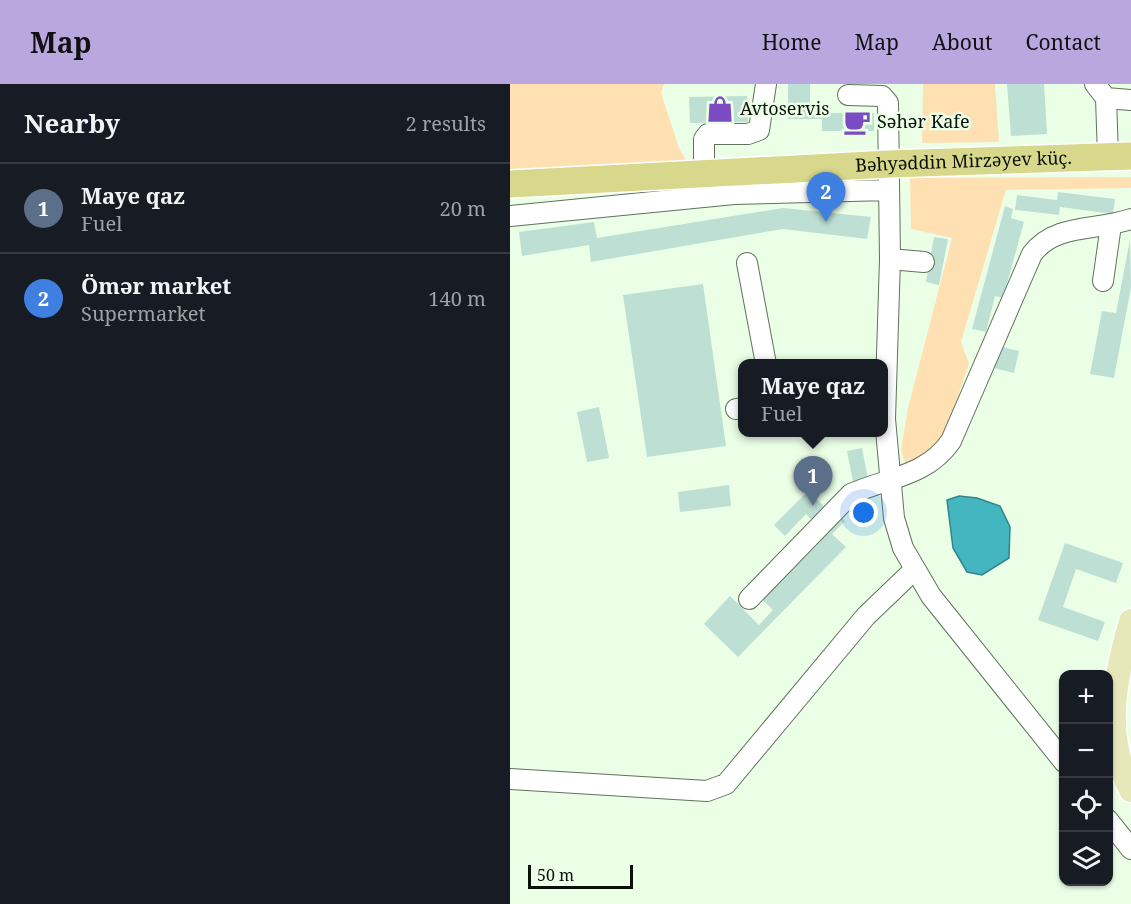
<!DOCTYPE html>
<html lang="en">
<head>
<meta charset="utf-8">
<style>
  :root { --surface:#171b24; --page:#20242c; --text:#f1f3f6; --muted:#9ea1a6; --line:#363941; --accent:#bba7df }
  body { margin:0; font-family:"Noto Serif",serif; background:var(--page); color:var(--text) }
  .controls { position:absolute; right:18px; bottom:18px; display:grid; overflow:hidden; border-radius:12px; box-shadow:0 2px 4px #0004 }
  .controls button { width:54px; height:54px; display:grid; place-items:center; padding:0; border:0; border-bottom:2px solid var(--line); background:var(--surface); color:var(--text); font:30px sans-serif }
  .scale { position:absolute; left:18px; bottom:15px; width:105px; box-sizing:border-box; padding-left:6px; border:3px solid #0a1008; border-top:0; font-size:16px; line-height:21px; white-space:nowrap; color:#0a1008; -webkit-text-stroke:4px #eaffe6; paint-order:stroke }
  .you { position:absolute; left:354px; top:429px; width:21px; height:21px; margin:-15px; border:4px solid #fff; border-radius:50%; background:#1a73e8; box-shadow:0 0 0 9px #1a73e833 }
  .badge { display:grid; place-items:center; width:39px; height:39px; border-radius:50%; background:var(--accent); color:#fff; font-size:20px; font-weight:700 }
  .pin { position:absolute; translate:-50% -50px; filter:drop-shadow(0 2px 3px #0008) }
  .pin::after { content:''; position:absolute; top:32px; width:21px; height:18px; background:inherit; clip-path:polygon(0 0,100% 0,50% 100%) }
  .popup { position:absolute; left:228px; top:275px; width:150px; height:78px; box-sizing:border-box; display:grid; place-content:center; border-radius:12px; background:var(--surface); filter:drop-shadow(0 2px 4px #0005); font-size:20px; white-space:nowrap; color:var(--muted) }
  .popup b { font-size:22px; color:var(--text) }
  .popup::after { content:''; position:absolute; left:50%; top:100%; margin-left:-12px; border:12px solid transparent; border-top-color:var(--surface) }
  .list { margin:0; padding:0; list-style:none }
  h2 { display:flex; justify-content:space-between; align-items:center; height:78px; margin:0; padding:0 24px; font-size:26px }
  h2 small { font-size:20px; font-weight:400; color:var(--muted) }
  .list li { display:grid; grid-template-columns:39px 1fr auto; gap:18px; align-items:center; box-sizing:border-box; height:90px; padding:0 24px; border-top:2px solid var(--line) }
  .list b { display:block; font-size:22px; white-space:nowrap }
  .list p { margin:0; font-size:20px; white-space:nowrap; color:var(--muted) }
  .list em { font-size:20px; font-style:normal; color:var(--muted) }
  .icon { flex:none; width:33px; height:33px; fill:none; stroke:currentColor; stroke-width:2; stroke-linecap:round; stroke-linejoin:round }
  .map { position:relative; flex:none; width:621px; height:820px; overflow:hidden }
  header { display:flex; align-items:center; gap:36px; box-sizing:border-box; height:84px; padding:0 30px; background:var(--accent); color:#111 }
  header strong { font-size:28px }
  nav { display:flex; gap:33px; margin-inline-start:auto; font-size:21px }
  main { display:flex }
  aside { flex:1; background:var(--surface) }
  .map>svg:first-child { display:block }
  .green { fill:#ffe0b2 }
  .water { fill:#44b6c0; stroke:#338489; stroke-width:1.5 }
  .building { fill:#bee0d4 }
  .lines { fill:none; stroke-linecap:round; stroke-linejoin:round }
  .minor-casing { stroke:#60725c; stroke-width:22 }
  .major-casing { stroke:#fff; stroke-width:27 }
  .highway-casing { stroke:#fff; stroke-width:30 }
  .minor { stroke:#fff; stroke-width:20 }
  .major { stroke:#e7e8b9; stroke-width:24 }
  .highway { stroke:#d7d88b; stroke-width:27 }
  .labels { text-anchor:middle; stroke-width:5; stroke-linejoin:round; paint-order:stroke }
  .poi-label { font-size:18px; fill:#0a1008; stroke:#eaffe6; text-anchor:start }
  .street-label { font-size:18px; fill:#0a1008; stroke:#eaffe6 }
</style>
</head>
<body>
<header>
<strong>Map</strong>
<nav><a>Home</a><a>Map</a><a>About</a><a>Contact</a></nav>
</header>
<main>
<aside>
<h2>Nearby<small>2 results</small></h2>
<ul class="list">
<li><span class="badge" style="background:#5c6f8a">1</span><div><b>Maye qaz</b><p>Fuel</p></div><em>20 m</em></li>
<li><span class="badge" style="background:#3f7fe0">2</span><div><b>Ömər market</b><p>Supermarket</p></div><em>140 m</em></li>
</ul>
</aside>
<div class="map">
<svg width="621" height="820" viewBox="0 0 621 820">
  <rect width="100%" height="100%" fill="#eaffe6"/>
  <path class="green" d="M0 0H154L151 9 169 64 177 78 0 85Z
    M413 0H485L489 58 412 59Z
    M621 93V104L496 106 451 258 459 280 434 352 425 367 395 379 391 366 398 324 442 154 401 145 400 94Z"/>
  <path class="water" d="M449 412 467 414 490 422 500 443 499 474 472 491 457 488 443 464 437 416Z"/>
  <path class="building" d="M278 0H300V29H364V47H312V35H278Z
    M497 0H534L537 50 501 52Z
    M237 12 238 38 180 39 179 13Z
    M548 108 605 115 603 130 550 123 549 131 505 126 507 111 547 116Z
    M495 122 503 125 501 134 514 138 493 214 485 212 476 248 462 245Z
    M273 124 361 133 357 155 273 145 81 178 79 161 12 172 9 148 84 138 87 154Z
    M424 153 438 155 429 201 416 198Z
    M620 156 621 203 604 294 580 290 592 227 606 229Z
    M193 200 216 362 137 373 113 211Z
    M489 262 509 267 504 289 484 284Z
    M89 323 99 374 77 378 67 328Z
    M352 364 358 395 343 398 337 367Z
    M219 401 221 422 170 428 168 408Z
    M298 407 318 426 305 439 296 430 275 452 264 441Z
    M327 429 335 437 322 450 336 463 228 573 194 540 220 512 249 541 263 526 253 516 311 457 305 451Z
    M555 459 613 479 606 499 566 485 553 523 595 538 588 557 528 536Z"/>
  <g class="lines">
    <defs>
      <path id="minor" d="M585 0 596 14 621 16
        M338 11 372 12 378 19 380 175 375 335 384 434 393 464 421 512 554 678
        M596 14 598 72
        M194 88V55L198 50H238L249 46 256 0
        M0 132 224 110 379 106
        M380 175 414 178
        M237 179 256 280
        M593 197 601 141
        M226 325 232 324
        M239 515 341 410C377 394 417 392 441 357L522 170C545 139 587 147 621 135
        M0 695 197 707 216 700 356 532 404 486
        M598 736 621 765"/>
      <path id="major" d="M621 537C605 593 592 650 621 706"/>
      <g id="highway">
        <path id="s1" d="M0 100 379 80 621 72"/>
      </g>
    </defs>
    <use href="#minor" class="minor-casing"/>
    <use href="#major" class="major-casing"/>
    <use href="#highway" class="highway-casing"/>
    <use href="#minor" class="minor"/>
    <use href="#major" class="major"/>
    <use href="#highway" class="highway"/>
  </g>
  <defs>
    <symbol id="shop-bare" viewBox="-9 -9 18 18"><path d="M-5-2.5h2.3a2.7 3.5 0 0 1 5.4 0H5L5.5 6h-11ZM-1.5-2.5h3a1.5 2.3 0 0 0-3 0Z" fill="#7a4bc3" stroke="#eaffe6" stroke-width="2.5" paint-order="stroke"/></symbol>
    <symbol id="cafe-bare" viewBox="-9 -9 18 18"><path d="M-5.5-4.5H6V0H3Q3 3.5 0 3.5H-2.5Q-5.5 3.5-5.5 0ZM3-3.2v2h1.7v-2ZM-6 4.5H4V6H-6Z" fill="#7a4bc3" stroke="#eaffe6" stroke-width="2.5" paint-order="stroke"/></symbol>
  </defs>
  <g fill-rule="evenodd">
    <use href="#shop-bare" x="191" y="6" width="38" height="38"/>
    <use href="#cafe-bare" x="328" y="19" width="38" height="38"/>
  </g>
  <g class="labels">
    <g class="poi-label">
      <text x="230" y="31">Avtoservis</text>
      <text x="367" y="44">Səhər Kafe</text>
    </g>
    <g class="street-label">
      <text dy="6" stroke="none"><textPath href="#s1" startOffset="454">Bəhyəddin Mirzəyev küç.</textPath></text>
    </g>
  </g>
</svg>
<div class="controls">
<button>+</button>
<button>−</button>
<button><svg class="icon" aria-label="locate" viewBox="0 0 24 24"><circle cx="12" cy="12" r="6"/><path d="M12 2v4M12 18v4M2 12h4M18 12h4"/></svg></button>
<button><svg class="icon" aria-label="layers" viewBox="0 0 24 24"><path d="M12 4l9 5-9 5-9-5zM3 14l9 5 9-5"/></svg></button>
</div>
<div class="scale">50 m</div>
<div class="you"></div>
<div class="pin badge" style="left:303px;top:422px;background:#5c6f8a">1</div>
<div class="popup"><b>Maye qaz</b>Fuel</div>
<div class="pin badge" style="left:316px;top:138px;background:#3f7fe0">2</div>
</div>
</main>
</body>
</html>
